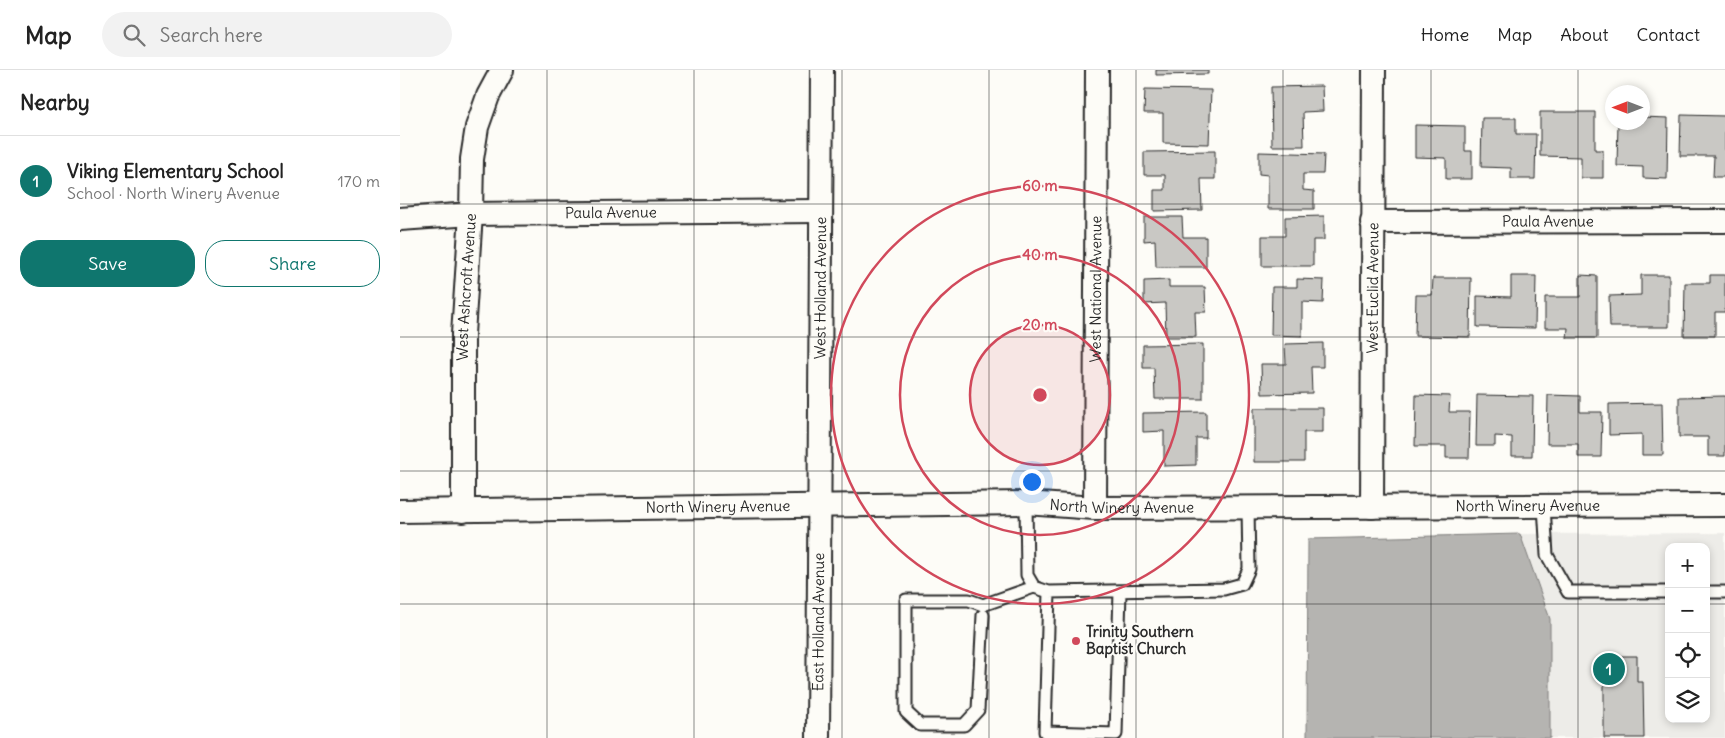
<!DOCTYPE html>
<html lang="en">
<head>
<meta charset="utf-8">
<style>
  :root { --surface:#fff; --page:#f2f2f2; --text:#222; --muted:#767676; --line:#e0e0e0; --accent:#0f766e }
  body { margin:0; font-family:Delius,sans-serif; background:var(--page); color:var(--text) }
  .controls { position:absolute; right:15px; bottom:15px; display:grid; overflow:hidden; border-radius:10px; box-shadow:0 2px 8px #0003 }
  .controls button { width:45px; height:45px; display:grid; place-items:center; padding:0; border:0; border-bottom:1px solid var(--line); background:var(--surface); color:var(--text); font:25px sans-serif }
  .compass { position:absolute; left:1205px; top:15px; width:45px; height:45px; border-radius:50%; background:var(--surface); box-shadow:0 2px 8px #0003; rotate:270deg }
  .you { position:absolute; left:631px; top:411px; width:18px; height:18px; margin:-12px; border:4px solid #fff; border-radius:50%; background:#1a73e8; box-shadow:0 0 0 8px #1a73e833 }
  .badge { display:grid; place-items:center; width:32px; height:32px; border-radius:50%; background:var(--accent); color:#fff; font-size:16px; font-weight:700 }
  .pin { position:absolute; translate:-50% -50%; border:2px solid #fff; box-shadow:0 1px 5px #0006 }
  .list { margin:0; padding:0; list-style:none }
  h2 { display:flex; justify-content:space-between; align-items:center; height:65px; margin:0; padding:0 20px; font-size:21px }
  h2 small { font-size:16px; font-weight:400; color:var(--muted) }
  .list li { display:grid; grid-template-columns:32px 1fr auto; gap:15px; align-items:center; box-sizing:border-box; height:90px; padding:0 20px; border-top:1px solid var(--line) }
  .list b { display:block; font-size:19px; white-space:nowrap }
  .list p { margin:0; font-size:16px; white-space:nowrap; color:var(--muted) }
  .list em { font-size:16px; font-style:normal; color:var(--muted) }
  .actions { display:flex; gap:10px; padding:15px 20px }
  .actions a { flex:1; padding:11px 0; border:1px solid var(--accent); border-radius:20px; text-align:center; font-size:18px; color:var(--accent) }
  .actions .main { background:var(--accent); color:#fff }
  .icon { flex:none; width:28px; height:28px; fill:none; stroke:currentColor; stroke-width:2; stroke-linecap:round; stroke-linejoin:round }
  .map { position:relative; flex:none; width:1325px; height:668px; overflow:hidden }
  header { display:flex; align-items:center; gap:30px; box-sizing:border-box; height:70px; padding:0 25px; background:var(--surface); border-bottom:1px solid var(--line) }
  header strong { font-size:24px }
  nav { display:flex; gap:28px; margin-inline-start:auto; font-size:18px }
  .search { width:350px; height:45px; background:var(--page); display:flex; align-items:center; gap:12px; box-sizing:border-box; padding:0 18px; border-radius:28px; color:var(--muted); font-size:19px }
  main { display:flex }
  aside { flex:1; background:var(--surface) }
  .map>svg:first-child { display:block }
  .built { fill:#edece8; fill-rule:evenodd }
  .water { fill:#b5b4b1; stroke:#7e7d7b }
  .building { fill:#c9c8c4; stroke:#2b2b2b }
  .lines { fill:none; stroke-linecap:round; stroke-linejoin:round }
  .service-casing { stroke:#2b2b2b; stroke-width:15 }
  .minor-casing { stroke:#2b2b2b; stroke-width:26 }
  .service { stroke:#fdfcf7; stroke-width:11 }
  .minor { stroke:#fdfcf7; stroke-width:22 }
  .grid { fill:none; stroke:#2b2b2b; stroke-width:1; stroke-opacity:0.55 }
  .ring { fill:none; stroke:#d1495b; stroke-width:2.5 }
  .poi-dot { fill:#d1495b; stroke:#fdfcf7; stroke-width:2 }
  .labels { text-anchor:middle; stroke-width:4; stroke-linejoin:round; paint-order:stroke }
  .street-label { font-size:15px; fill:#2b2b2b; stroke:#fdfcf7 }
  .poi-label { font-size:15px; font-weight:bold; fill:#2b2b2b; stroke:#fdfcf7; text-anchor:start }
  .centre { fill:#d1495b; stroke:#fdfcf7; stroke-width:2.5 }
  .ring-label { font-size:15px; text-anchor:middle; font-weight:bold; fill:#d1495b; stroke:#fdfcf7; stroke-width:4; stroke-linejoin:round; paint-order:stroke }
</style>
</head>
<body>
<header>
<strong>Map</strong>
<div class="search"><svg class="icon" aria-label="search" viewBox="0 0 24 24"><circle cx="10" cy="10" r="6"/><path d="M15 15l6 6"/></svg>Search here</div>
<nav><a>Home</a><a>Map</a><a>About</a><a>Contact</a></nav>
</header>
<main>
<aside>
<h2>Nearby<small></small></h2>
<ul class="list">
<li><span class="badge">1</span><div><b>Viking Elementary School</b><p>School · North Winery Avenue</p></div><em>170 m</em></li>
</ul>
<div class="actions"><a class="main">Save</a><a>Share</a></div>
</aside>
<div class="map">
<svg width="1325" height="668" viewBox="0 0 1325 668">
  <rect width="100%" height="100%" fill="#fdfcf7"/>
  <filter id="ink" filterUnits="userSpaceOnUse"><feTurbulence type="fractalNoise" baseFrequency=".02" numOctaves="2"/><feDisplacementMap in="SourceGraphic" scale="10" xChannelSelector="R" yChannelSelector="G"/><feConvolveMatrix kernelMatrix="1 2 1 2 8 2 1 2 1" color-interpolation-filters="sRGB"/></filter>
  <g filter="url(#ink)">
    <path class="built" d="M1325 463V668H1150V549L1120 464ZM1269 477H1306V649H1269Z"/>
    <path class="water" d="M1120 464 1150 549V668H907L908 469Z"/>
    <path class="building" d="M756 0H808V4L756 5Z
      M922 16 923 41 903 42 904 76H872L871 17Z
      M745 19 811 20 809 74 763 73V43H744Z
      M1140 42H1195V80H1203V108H1181V87L1140 86Z
      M1281 45 1325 46V107H1313L1314 86H1280Z
      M1242 47 1268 48 1267 109 1243 108V97L1217 96 1218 52H1242Z
      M1082 48H1116V64H1136L1135 109H1111V98L1081 97Z
      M1015 55 1065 56V81H1072V109H1046V88L1015 87Z
      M815 81V109H801L802 140 754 141V120H765V105H744V82Z
      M859 82 924 84 923 104H903V120L914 121V139H868V105L859 104Z
      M924 146V170H913V196H862V166H885V147Z
      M744 147H782L783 167H806V197H756L755 170 744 171Z
      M1180 205 1197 206V268H1167L1168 258H1145V227H1180Z
      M1241 205H1269V257H1210L1209 226 1241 225Z
      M1310 205H1325V242H1315V266H1284L1285 213H1310Z
      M1111 206H1136L1135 258 1077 257V226L1111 227Z
      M1033 208H1071L1070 267 1015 266 1016 225H1032Z
      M897 209 924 210 923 233 902 232V266L871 265 872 217H897Z
      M769 210V217H805L806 242H795L796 267H766L765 233 744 234V211Z
      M923 273V297H911L912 323 862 324 861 294H886L885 274Z
      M803 274V329H755L754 298H743V275Z
      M1016 325 1050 326 1049 342H1070L1069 388H1046V376H1015Z
      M1077 325 1133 326 1132 386H1112V367L1095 366V376H1076Z
      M1148 325 1180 326V342H1202L1201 387H1178V374H1147Z
      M1325 326V386H1308V367H1279V327Z
      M1262 333 1263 385H1242V364L1209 365V334Z
      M854 338H923V362H904V392H854Z
      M806 342V368H796V395L764 396V361L743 362V343Z
      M1204 586H1237V612H1243L1244 668H1204Z"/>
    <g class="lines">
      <defs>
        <path id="service" d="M626 433 627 505 634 517 649 522 824 519 842 514 849 499 848 437
          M1144 436 1147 485 1168 522H1269
          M649 522 645 662 716 664 720 521
          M1306 522H1325
          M583 545 578 640 564 655H520L506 642V530H569L583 535 634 517"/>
        <g id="minor">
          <path id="s1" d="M0 149 71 144 421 141"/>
          <path id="s2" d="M972 152 1325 151"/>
          <path id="s3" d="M972 437 974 0"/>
          <path id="s4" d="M695 438 697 0"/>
          <path id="s5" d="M0 441 626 433 695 438 1325 435"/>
          <path id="s6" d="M63 441V264L71 144 72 89 77 57 88 26 102 0"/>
          <path id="s7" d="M418 668 422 0"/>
        </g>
      </defs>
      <use href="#service" class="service-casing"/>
      <use href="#minor" class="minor-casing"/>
      <use href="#service" class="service"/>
      <use href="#minor" class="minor"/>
    </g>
  </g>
  <path class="grid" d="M147 0V668M294 0V668M442 0V668M589 0V668M736 0V668M883 0V668M1031 0V668M1178 0V668M0 134H1325M0 267H1325M0 401H1325M0 534H1269M1306 534H1325"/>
  <circle cx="640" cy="325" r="70" fill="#d1495b" fill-opacity=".12"/>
  <g class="ring">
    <circle cx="640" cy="325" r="70"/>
    <circle cx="640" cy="325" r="140"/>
    <circle cx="640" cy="325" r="209"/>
  </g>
  <circle class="poi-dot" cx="676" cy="571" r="5"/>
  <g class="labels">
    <g class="street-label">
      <text dy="5" stroke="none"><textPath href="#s1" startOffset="211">Paula Avenue</textPath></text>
      <text dy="5" stroke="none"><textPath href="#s2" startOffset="176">Paula Avenue</textPath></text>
      <text dy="5" stroke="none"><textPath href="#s6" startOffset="224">West Ashcroft Avenue</textPath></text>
      <text dy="5" stroke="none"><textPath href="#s7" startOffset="450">West Holland Avenue</textPath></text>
      <text dy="5" stroke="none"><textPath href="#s4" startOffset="219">West National Avenue</textPath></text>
      <text dy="5" stroke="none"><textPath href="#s3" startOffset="219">West Euclid Avenue</textPath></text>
      <text dy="5" stroke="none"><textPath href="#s5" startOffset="722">North Winery Avenue</textPath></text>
      <text dy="5" stroke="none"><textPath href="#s5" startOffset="1128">North Winery Avenue</textPath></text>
      <text dy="5" stroke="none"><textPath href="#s5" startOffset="318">North Winery Avenue</textPath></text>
      <text dy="5" stroke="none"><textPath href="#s7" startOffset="116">East Holland Avenue</textPath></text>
    </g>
    <g class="poi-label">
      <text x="686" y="567">Trinity Southern<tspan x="686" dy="17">Baptist Church</tspan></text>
    </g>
  </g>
  <circle cx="640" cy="325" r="8" class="centre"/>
  <g class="ring-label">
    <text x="640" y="121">60 m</text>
    <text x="640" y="190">40 m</text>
    <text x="640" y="260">20 m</text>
  </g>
</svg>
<div class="controls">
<button>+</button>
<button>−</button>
<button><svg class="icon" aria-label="locate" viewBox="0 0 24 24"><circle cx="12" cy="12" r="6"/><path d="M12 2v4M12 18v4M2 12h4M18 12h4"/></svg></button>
<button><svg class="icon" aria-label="layers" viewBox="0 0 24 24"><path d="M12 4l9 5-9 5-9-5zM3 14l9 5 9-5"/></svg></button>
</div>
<svg class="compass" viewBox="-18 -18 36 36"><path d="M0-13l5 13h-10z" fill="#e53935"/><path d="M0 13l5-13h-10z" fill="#767676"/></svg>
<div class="you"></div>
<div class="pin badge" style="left:1209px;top:599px">1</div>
</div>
</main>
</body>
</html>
